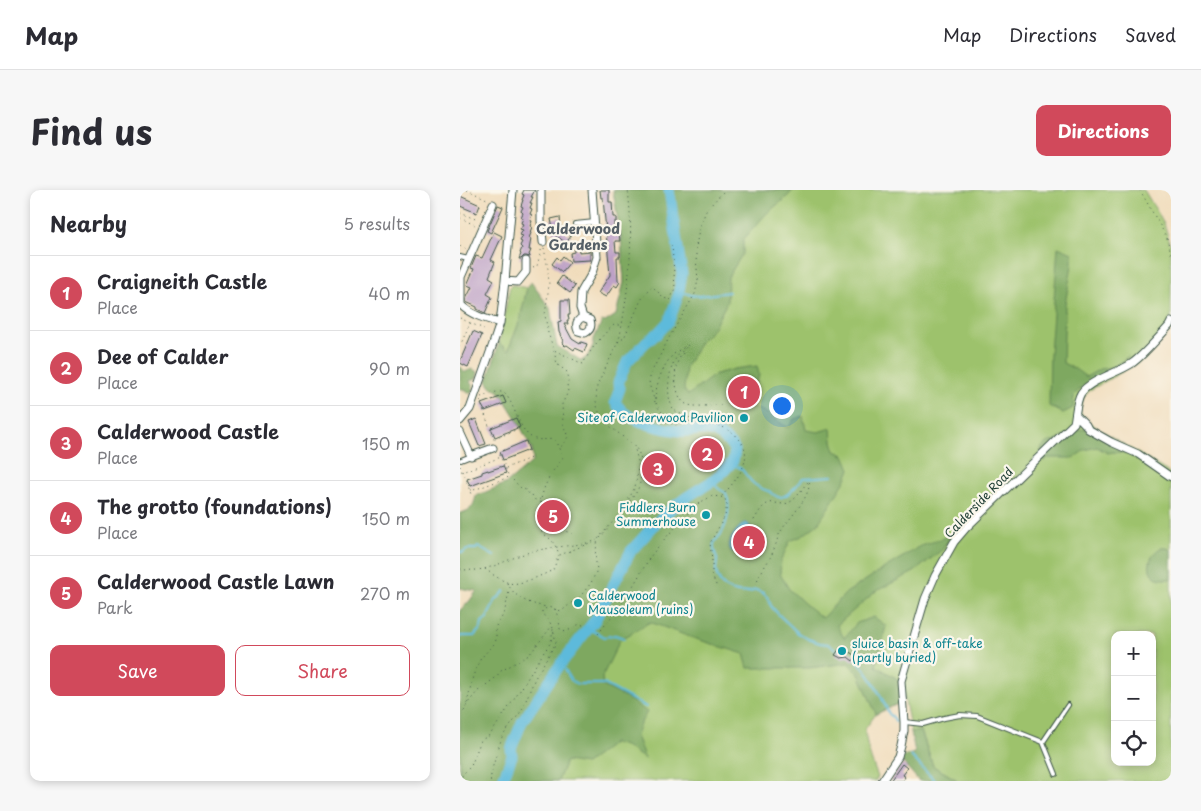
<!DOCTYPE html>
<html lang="en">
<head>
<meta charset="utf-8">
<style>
  :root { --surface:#fff; --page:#f7f7f7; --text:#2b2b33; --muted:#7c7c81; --line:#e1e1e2; --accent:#d1495b }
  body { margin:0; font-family:"Playpen Sans",sans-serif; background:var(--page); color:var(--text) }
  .controls { position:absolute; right:15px; bottom:15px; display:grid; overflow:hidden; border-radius:10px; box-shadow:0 2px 8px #0003 }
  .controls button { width:45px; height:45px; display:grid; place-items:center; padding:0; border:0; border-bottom:1px solid var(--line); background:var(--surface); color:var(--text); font:25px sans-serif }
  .you { position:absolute; left:321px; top:215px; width:18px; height:18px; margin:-12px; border:4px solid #fff; border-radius:50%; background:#1a73e8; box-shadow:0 0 0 8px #1a73e833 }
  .badge { display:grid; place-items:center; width:32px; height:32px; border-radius:50%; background:var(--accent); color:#fff; font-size:16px; font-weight:700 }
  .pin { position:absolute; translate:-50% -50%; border:2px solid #fff; box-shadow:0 1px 5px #0006 }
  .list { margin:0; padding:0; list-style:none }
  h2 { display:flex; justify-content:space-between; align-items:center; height:65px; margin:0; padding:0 20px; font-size:21px }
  h2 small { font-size:16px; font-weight:400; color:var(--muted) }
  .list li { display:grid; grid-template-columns:32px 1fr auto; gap:15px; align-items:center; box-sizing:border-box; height:75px; padding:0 20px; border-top:1px solid var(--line) }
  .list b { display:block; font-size:19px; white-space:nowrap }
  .list p { margin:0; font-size:16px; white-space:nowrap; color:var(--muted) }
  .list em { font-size:16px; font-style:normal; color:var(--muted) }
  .actions { display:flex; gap:10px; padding:15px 20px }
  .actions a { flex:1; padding:11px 0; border:1px solid var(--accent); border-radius:10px; text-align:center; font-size:18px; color:var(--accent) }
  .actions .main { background:var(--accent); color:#fff }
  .icon { flex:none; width:28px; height:28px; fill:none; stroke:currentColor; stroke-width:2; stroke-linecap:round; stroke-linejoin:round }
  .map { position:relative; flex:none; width:711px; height:591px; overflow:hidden; border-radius:10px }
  header { display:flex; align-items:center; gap:30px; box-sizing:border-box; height:70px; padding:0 25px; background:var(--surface); border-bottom:1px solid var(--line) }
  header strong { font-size:24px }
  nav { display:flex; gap:28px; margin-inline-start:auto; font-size:18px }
  .intro { display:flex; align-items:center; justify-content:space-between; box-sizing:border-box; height:120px; padding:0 30px }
  h1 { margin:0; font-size:35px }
  .button { padding:12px 22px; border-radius:10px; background:var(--accent); color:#fff; font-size:18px; font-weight:700 }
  main { display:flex; gap:30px; padding:0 30px }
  aside { flex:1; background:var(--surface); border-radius:10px; box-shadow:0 2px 8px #0003 }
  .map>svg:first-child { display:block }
  .green { fill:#9dc26c; stroke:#5e8050; fill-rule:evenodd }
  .forest { fill:#7ea860; stroke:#4e724a }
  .water { fill:#5dbadb; stroke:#3e7c88 }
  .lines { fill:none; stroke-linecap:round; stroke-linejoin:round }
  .stream { stroke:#5dbadb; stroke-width:2 }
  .river { stroke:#5dbadb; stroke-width:11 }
  .building { fill:#bda1c6 }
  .lane-casing { stroke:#3e5548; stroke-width:6 }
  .street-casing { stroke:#3e5548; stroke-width:9 }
  .path { stroke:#3e5548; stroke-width:1; stroke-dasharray:1 4; stroke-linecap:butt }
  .lane { stroke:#fff; stroke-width:4 }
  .street { stroke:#fff; stroke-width:7 }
  .culture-dot { fill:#0f9aa8; stroke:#fbf7ec; stroke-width:2 }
  .labels { text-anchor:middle; stroke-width:4.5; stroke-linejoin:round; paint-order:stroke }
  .culture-label { font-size:12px; fill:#0d838f; stroke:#fbf7ec; text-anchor:end }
  .street-label { font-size:12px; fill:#1f3d34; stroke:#fbf7ec }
  .neighbourhood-label { font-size:14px; font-weight:bold; fill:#566067; stroke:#fbf7ec }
</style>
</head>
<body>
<header>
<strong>Map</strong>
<nav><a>Map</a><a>Directions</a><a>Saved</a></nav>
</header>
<div class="intro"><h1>Find us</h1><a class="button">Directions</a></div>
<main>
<aside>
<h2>Nearby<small>5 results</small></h2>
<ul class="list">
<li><span class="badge">1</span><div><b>Craigneith Castle</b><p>Place</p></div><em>40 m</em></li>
<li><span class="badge">2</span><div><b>Dee of Calder</b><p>Place</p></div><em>90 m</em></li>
<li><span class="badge">3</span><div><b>Calderwood Castle</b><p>Place</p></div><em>150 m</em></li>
<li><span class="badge">4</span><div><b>The grotto (foundations)</b><p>Place</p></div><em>150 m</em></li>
<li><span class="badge">5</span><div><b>Calderwood Castle Lawn</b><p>Park</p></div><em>270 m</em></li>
</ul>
<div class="actions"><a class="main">Save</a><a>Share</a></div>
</aside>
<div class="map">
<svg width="711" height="591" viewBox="0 0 711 591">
  <rect width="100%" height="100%" fill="#fbf7ec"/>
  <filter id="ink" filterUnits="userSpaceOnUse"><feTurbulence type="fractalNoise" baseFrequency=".02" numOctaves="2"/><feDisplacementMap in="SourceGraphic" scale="10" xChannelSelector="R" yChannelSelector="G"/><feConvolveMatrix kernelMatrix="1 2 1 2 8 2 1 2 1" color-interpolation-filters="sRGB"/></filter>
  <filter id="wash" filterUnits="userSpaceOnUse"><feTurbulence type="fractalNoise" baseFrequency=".0096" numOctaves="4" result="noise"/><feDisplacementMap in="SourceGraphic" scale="20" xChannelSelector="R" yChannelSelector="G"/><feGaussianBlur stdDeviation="1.12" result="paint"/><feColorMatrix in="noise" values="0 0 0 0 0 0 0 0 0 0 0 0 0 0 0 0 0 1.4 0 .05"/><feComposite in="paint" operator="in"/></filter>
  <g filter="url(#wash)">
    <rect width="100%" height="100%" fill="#f0dbba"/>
    <path class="green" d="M153 0H684L704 33 711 56V139L685 169 630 200 623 208 620 222 625 230 711 284V591H499L473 576 461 541 451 542 442 496V512L416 524 405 539C406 556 412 572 418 587L415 591H0V420L8 413 17 401 0 398V323L8 321 13 316 54 294 73 271 72 259 56 228 39 201 31 197 93 155 119 172 127 167 141 140 156 125 164 92 161 48ZM256 184 299 185 291 212 294 218ZM655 445H692V572H655Z
      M53 95 67 98 60 130 48 161 39 153 50 96Z"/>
    <path class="forest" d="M153 0H333L329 5 306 24 283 50V63L268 87 267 112 253 139 240 152 226 177 224 200 228 205 256 184 275 179 297 176 299 185 291 212 295 218 303 221 328 238 334 229 343 226 346 240 358 242 371 238 372 251 375 261 384 265 390 279 385 291 358 334 342 346 330 351 321 370 320 384 329 399 345 414 362 428 386 403 423 379 461 356 490 346 483 359 454 382 416 401 377 435 384 448 397 433 414 427 426 436 416 476 441 491 442 512 416 524 399 484 388 473 349 478H288L284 464 230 447 190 432 160 450 142 487 143 496 167 508 187 522 180 534 176 546 185 569 165 556 153 553 126 574 106 571 98 591H0V420L8 413 17 401 0 398V323C12 320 13 317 16 306L47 293 73 271 72 259 56 228 39 201 31 197 27 191 39 153 48 161 60 130 67 98 71 92 90 118 97 156 122 171 127 167 134 154 132 153 142 131 145 132 156 125 164 92 161 48Z
      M598 57 612 63V75L605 114 603 173 615 179 626 187 640 179 653 177 669 166 657 178 629 191 614 205 613 218 603 223 589 216 590 164Z
      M0 176 5 182 12 179 18 182 17 187 14 190H11L10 192 13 196 12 203H7L4 199H0Z
      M635 237 663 255 669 262 667 263 653 262 648 263 637 257 625 260 613 268H587L584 271 581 269C577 253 590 253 600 248 605 246 610 242 615 241 621 239 628 239 635 237Z
      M701 358H707L711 360V389C706 389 699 390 694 386 685 379 691 362 701 358Z
      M461 541 473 576 499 591H459L438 567 455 563 451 542Z"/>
    <path class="water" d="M284 333H287L290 336V341L287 348 279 360 277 361H271C266 351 276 340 284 333Z"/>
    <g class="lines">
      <path class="stream" d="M219 101 231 105 239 106 269 102
        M270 275C284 277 282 281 291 291 295 296 302 299 308 301 311 302 315 306 318 307 327 309 338 294 343 288L372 286
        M252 292 259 299 266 303C271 316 268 332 261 344 259 347 254 351 254 354 252 358 256 364 257 369 257 373 256 377 256 381 259 401 280 406 296 400L303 403 308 408 311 416 319 425 338 443 348 449 360 453 368 454 380 462
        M0 362H3L7 359H16L18 357 34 366
        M129 439 145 447 155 445 164 448
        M0 447 1 446H14L21 438 22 432 27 428 35 411 45 401
        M394 468C406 476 423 509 429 524L433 527 436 532
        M100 475 105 479 111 490 117 494H144L186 517
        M450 565 475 591"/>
      <path class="river" d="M42 591 52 566 51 559 62 532 100 475 135 430 171 361 198 331 212 318 227 307 254 290 263 282 273 271 275 260C268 250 259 242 247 240 238 239 229 242 220 241 202 239 176 233 162 221 160 218 157 215 155 212L160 198 158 193 167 172 186 152 198 143 209 131 218 106 222 84 209 0"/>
    </g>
    <g id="blocks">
      <path class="building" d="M64 0H75L71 7H73L70 13H72L70 18 72 19 70 24 72 25 70 30 72 31 70 36 72 37 70 42 71 43 69 48 71 49 69 60H71L69 65 70 66V67L66 66H64L61 69H59L61 64 60 63 62 58 60 56 62 52 60 51 63 46 60 45 63 40 60 39 63 34 61 33 63 28 61 27 63 23 61 21 63 17 61 16 63 10H62L64 5 62 4Z
        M140 0H149V12H152L153 27H156V32H154V42L159 41 160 51H155L156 62H160V67H157L158 91 160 92 157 97 154 95 146 107 138 103 150 85 143 8H141Z
        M0 6 20 15 17 23 0 16Z
        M38 15 43 17 31 43 27 41Z
        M100 27 101 39 111 46 106 53 94 44 91 29Z
        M34 42 42 46 31 70 35 72 29 87 34 90 27 104 32 107 25 123 17 119V117L6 112V109L12 97 7 95 14 79 11 78 16 66 22 68Z
        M114 59H119V62L130 61V70L111 71 110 63 114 62Z
        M103 66 110 72 102 82 92 74 97 67 100 70Z
        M102 86 115 96 110 103 97 93Z
        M101 110H109L110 125H108L109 130H107L108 134H104L112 149 120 154 121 152 127 154 124 162 115 158 114 160 107 155 105 156 102 153 103 151 99 142 98 132 101 131Z
        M13 141 22 145 8 177 0 173V171Z
        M282 193 290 195 289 201 294 206H287L285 211 276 208Z
        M43 206 46 213 25 221 21 214Z
        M56 228 60 237 35 247 31 238Z
        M16 229 26 254 19 256 9 232Z
        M66 251 69 260 43 270 40 262Z
        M43 276 46 283 10 296 7 289 22 284V282L28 280V281Z
        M381 457 396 466 393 471 388 467 381 468 375 465Z
        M442 574 447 578 442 585 445 587 442 591H430Z"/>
    </g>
  </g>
  <g filter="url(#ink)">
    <use href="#blocks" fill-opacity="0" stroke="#3e5548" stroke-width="1"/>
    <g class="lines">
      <defs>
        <path id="lane" d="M115 34 135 32
          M0 67 8 69
          M1 270 11 266
          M444 532 463 534 484 528 500 525 517 526 583 552 596 584
          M583 552 608 515"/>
        <path id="street" d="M81 0V31L83 52
          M33 14 1 87V115C11 125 26 129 40 133
          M45 91 53 0
          M123 127C117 130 115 134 118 141L125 143C131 140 132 136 130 130L123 127 120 118 121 102 132 83 137 67 132 0
          M616 225 626 235 628 239 651 252 678 264 711 287
          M0 231 10 219 33 154 40 133 45 91 58 92 66 82V71
          M0 242 11 266 33 258
          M422 591 438 567 441 556 444 541V532L441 491 465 409 475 386 494 352 506 338 614 233C616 224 616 211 621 203 630 190 657 183 671 174 682 167 699 147 709 136L711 132"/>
      </defs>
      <use href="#lane" class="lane-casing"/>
      <use href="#street" class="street-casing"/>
      <path class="path" d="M7 0 27 9
        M680 0 707 48 711 64
        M0 23 18 30
        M0 28 15 35
        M0 56 6 59
        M84 58 88 79 89 95 85 125 88 143 94 160 123 174C130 160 142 145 154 135H162
        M73 78 77 76 82 57
        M0 128 10 133
        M158 152 164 148 181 110 192 96 204 108 210 110 215 98 212 55
        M0 156 10 133 24 139 26 135
        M94 161 97 174 107 182 109 189 107 194 108 202 102 214 103 234 108 247 100 258
        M223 163C220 167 217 172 216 177 214 187 216 209 226 214 233 218 253 215 261 215
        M21 207C27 205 35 201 41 202 52 203 58 240 71 247 78 252 87 248 95 250L103 267C88 287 81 299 79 324 79 330 79 335 81 340 83 345 88 346 92 351 95 354 97 360 100 365L137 350
        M195 209C196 194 203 174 214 164 218 160 224 158 228 155 224 160 218 164 215 170 208 181 204 214 217 222 223 226 230 224 232 232
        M20 211 35 252
        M195 212 190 197 189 191 192 181 210 146 235 104 238 90 236 67V56L240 35 247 19 265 0
        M196 213C200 224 209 227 220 231
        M192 227 216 235 220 231C229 232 238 231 248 232 257 234 269 239 276 246 298 266 277 289 262 306
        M35 249 60 238
        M0 276 2 282 41 267
        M46 278 73 267
        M3 281 11 301 49 287 39 263
        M53 290 61 298 66 300 69 304 72 305 75 310 81 309
        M7 293 12 307
        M81 312C90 317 100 332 104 341L112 343
        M167 315C170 310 174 306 177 301 183 289 184 267 175 257
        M294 330C298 324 301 317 307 314 314 310 321 317 330 312 339 307 342 297 349 291 352 306 329 328 321 341 317 347 317 353 314 359 310 371 300 381 296 394
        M140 348 149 338
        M0 379C29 385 47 367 74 361 92 357 110 356 127 353
        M25 379C32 384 40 390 49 393 59 396 83 385 93 380L99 365
        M47 393C57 410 68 413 86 417
        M95 419 99 430 100 439C109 444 112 437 120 434L123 435
        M138 444 166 408 190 367 201 353 231 320 239 313 252 306 261 307 265 309 267 314 265 326 250 353 252 370V386L257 397
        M7 513 13 486 18 474 21 468 34 454 36 450V436L44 424 49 402
        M4 521 7 514 18 501 35 488 41 481 69 465 92 436
        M0 591 3 584 11 576 21 550 30 545 61 499 82 465 91 452 93 439
        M30 591 32 579 42 547 62 520 75 488 96 453 93 438 88 429 82 424V421L88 417 101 421 103 420 117 408H119L131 393 137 380 135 365 138 349 163 320 175 297 179 275 174 256 146 233 138 220 136 211 137 196 157 154 160 146C169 97 174 50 168 0"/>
      <use href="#lane" class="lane"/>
      <use href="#street" class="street"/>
    </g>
  </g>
  <g class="culture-dot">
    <circle cx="284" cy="228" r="5"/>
    <circle cx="246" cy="325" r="5"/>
    <circle cx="118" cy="413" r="5"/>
    <circle cx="382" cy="461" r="5"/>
  </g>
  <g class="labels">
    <g class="culture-label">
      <text x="274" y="232">Site of Calderwood Pavilion</text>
      <text x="236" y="322">Fiddlers Burn<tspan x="236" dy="14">Summerhouse</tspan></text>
      <text x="128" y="410" text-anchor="start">Calderwood<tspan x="128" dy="14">Mausoleum (ruins)</tspan></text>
      <text x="392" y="458" text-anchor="start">sluice basin &amp; off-take<tspan x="392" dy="14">(partly buried)</tspan></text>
    </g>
    <g class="street-label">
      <text transform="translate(519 313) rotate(-46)" y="4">Calderside Road</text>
    </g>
    <g class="neighbourhood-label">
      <text x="118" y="44">Calderwood<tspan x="118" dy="16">Gardens</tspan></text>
    </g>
  </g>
</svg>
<div class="controls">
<button>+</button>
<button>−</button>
<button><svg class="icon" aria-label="locate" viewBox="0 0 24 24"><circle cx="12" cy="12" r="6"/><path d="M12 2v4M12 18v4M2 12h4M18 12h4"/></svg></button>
</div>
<div class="you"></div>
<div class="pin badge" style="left:284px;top:202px">1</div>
<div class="pin badge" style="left:247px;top:264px">2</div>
<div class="pin badge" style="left:198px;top:279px">3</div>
<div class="pin badge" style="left:289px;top:352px">4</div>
<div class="pin badge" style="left:93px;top:326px">5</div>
</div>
</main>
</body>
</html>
